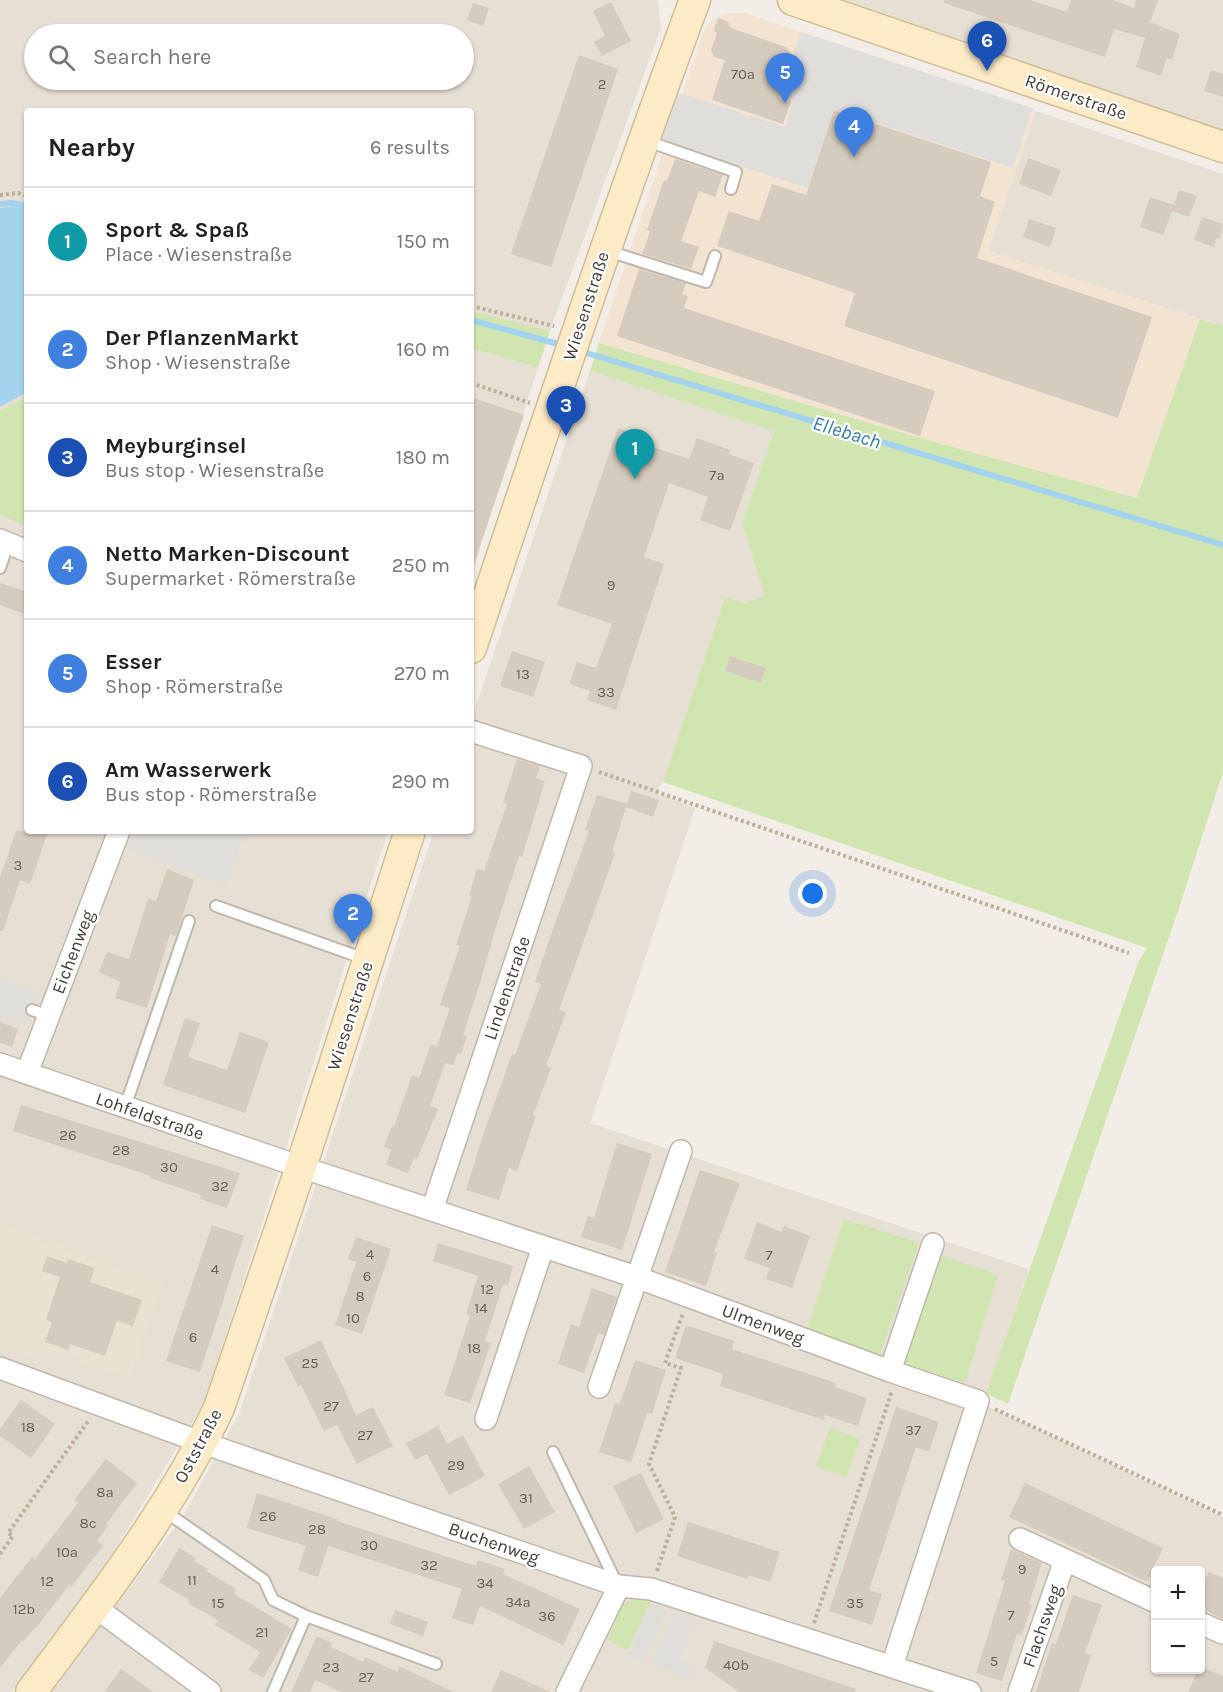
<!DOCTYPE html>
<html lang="en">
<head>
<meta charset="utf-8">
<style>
  :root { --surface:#fff; --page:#f6f6f6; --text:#222; --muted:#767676; --line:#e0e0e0; --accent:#b45309 }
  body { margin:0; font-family:Karla,sans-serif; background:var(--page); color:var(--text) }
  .controls { position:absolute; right:18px; bottom:18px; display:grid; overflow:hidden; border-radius:6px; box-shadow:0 2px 4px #0004 }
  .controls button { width:54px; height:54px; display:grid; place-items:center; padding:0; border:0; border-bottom:2px solid var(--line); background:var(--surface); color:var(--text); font:30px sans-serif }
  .you { position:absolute; left:813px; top:894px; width:21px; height:21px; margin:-15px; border:4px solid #fff; border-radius:50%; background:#1a73e8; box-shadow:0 0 0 9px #1a73e833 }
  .badge { display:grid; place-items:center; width:39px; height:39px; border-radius:50%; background:var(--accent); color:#fff; font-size:20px; font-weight:700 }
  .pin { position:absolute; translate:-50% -50px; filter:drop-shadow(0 2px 3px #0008) }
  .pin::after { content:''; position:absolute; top:32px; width:21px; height:18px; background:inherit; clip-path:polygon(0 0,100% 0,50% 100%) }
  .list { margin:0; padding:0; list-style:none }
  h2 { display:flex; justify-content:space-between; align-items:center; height:78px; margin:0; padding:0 24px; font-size:26px }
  h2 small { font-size:20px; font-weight:400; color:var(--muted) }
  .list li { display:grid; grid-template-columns:39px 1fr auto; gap:18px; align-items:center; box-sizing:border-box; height:108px; padding:0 24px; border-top:2px solid var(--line) }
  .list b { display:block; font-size:22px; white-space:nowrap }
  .list p { margin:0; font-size:20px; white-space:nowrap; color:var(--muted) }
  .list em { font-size:20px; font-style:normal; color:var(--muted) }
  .icon { flex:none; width:33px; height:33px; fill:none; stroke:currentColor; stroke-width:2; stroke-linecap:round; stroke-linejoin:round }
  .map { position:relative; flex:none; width:1223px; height:1692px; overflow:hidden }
  .search { position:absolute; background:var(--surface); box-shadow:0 2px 4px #0004; left:24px; top:24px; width:450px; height:66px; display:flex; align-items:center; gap:15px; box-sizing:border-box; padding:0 21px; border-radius:33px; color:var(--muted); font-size:22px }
  .panel { position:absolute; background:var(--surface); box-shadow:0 2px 4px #0004; left:24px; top:108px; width:450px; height:726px; border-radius:6px }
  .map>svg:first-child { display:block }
  .residential { fill:#e6dfd4; fill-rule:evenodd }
  .commercial { fill:#f3e3d1 }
  .education { fill:#ebe1d0 }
  .green { fill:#d1e5b0 }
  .parking { fill:#e0dedb }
  .water { fill:#a4d4ed }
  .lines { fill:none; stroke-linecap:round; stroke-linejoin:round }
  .stream { stroke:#a4d4ed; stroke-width:6 }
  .building { fill:#d6cbbf }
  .lane-casing { stroke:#c0b7ac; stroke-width:14 }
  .street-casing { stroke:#c0b7ac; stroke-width:24 }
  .secondary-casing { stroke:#d0bd97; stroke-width:33 }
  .path { stroke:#beaf9b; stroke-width:4; stroke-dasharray:3 3; stroke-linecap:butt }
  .lane { stroke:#fff; stroke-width:10 }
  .street { stroke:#fff; stroke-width:21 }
  .secondary { stroke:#fcebc6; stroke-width:30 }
  .labels { text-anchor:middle; stroke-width:4.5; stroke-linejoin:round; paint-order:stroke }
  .number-label { font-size:15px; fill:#686058 }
  .street-label { font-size:18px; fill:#443d35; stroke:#fff }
  .water-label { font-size:20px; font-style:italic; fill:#317ca3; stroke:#fff }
</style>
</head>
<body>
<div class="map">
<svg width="1223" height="1692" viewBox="0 0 1223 1692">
  <rect width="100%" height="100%" fill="#f2ede6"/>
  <path class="residential" d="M0 0H658L661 28 550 331 471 575V111H27V831H388L204 1403 107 1563 11 1692H0ZM34 34H464V80H34Z
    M845 0H1223V130Z
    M1036 111 1223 174V326L988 251Z
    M590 371 774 430 742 523 766 596 746 603 725 597 663 782 656 792 695 808 590 1123 1029 1269 983 1404 1223 1517V1692H52L182 1518 239 1414 434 831H471V721ZM1156 1570H1200V1670H1156Z"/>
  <path class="commercial" d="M727 13H746L1036 111 988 251 1200 319 1138 498 920 438 599 343 703 33 712 19Z"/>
  <path class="education" d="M0 1226 163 1282 131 1375 111 1368 110 1371 41 1346 24 1356 0 1348Z"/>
  <path class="green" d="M471 311 550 331 538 367 471 348Z
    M1200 319 1223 326V772L1178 911 1008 1404 986 1393 1138 963 1147 948 663 782 725 597 746 603 765 596 742 523 774 431 590 371 599 343 920 438 1137 498Z
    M27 397V527L0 514V411Z
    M844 1219 919 1243 880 1354 807 1330Z
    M937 1254 998 1275 965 1383 900 1362Z
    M830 1428 860 1439 846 1477 816 1466Z
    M638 1596 652 1599 628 1650 608 1640 622 1605Z"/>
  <path class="parking" d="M801 32 1033 108 1013 168 834 109 808 188 661 140 676 92 785 127 794 100 781 96 787 76 800 81 804 70 790 65Z
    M134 831H246L225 885 128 848Z
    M0 979 38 993 27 1024 0 1014Z
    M652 1604 667 1611 643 1661 629 1654Z
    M674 1614 695 1623 678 1659 695 1668 689 1680 651 1663Z"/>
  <path class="water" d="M18 206 27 208V392L0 407V208Z"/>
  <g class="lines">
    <path class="stream" d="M0 204 11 203 27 206
      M471 320 565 346
      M580 351 1223 545"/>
  </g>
  <path class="building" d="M944 0H1030L1067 12 1071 0H1113L1134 8 1136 0H1158L1150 22 1180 34 1172 60 1167 58 1161 76 1136 67 1145 38 1114 29 1105 57 944 3Z
    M611 2 631 41 602 56 594 42 605 36 593 11Z
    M473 3 489 8 483 26 467 20Z
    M718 18 728 22 731 28 786 47 792 57 779 98 791 102 783 124 712 100 725 60 714 57 711 50 717 34 714 30Z
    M579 55 618 69 551 267 511 254Z
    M1211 70 1223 74V97L1204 91Z
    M834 110 991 162 980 196 995 202 977 258 1152 317 1118 418 844 326 855 293 717 246 729 211 759 221 772 184 806 195Z
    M1028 158 1061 170 1051 196 1019 184Z
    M675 159 723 175 715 197 699 191 681 241 699 247 691 269 642 254 650 231 647 230 664 180 667 181Z
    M1179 190 1197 196 1189 217 1172 211 1163 235 1140 227 1150 197 1174 205Z
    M1202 217 1223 224 1220 239 1217 238 1214 247 1194 240Z
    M1029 219 1056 228 1050 247 1023 237Z
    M639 269 686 283 682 294 688 296 684 308 935 391 920 436 617 336Z
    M471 397 524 415 474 564 471 563Z
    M618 428 645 438 644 444 689 459 697 438 730 450 729 454 754 463 730 531 700 520 708 497 669 483 644 557 664 564 616 710 587 700 590 691 569 684 577 662 596 668 612 624 557 605Z
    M0 583 27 592V615L0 605Z
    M512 651 545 662 533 697 500 686Z
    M730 656 766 668 761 683 725 671Z
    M517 759 540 766 536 778 545 781 522 857 519 856 495 930 480 983 463 1035 467 1036 461 1054 458 1053 453 1065 445 1063 430 1106 438 1109 417 1159 414 1158 408 1173 386 1165 391 1150 384 1147 392 1126 394 1127 412 1075 419 1078 431 1044 437 1046 450 1008 440 1005 460 946 456 945 472 896 469 895 477 869 484 871 507 804 503 802Z
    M631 791 659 800 653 817 626 807 612 852 615 853 559 1010 566 1012 546 1066 551 1068 533 1115 536 1116 517 1171 509 1168 499 1200 466 1190 482 1138 512 1054 515 1055 541 984 535 982 553 929 589 831 585 830 597 795 627 804 626 807Z
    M16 831H48L30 884 20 880 3 931H0V878Z
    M167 869 194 880 176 936 170 934 147 1008 115 998 120 982 99 972 107 952 129 959 148 899 156 901Z
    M185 1018 200 1023 188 1057 227 1070 240 1032 269 1042 245 1113 163 1085Z
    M0 1022 18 1029 12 1047 0 1043Z
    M21 1105 240 1173 227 1208 200 1199 201 1195 150 1178 151 1176 13 1131Z
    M617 1143 652 1154 622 1250 581 1237 588 1216 594 1218Z
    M700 1170 740 1183 714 1252 717 1253 706 1286 665 1272Z
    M757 1222 782 1232 784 1226 810 1236 792 1288 766 1279 770 1268 744 1259Z
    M212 1225 244 1236 200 1372 166 1361Z
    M356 1237 391 1249 362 1334 335 1325 356 1262 348 1259Z
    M438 1243 513 1266 508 1285 503 1284 485 1341 491 1343 470 1403 444 1395 470 1316 466 1314 478 1276 433 1261Z
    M47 1256 67 1263 68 1259 95 1268 90 1282 142 1300 133 1326 117 1321 105 1356 70 1344 68 1350 45 1342 52 1322 46 1320 60 1277 42 1271Z
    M592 1288 617 1297 604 1335 598 1333 584 1373 558 1364 571 1324 579 1327Z
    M686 1325 734 1341 732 1349 836 1383 835 1387 867 1398 858 1426 825 1415 824 1420 720 1386 723 1374 675 1358Z
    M321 1340 356 1415 373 1407 393 1446 357 1464 337 1425 324 1431 301 1385 298 1386 284 1358Z
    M635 1360 666 1370 652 1414 647 1413 631 1462 599 1452 615 1403 620 1404Z
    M21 1400 55 1424 31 1458 0 1436V1429Z
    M896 1407 939 1422 929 1452 916 1447 869 1590 882 1594 872 1625 829 1611Z
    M438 1426 447 1444 463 1435 485 1476 449 1495 427 1454 415 1460 406 1443Z
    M106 1459 137 1483 106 1524 108 1526 97 1541 103 1546 71 1587 69 1585 36 1628 35 1627 24 1641 22 1640 0 1668V1598L32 1557 35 1559 78 1503 74 1500Z
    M529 1466 555 1512 524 1529 498 1484Z
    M641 1473 664 1519 636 1533 613 1486Z
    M1025 1483 1163 1548 1147 1582 1009 1517Z
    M257 1493 337 1519V1521L476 1566 478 1560 505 1569 503 1574 580 1609 563 1645 480 1606 473 1625 452 1618 462 1589 328 1546 318 1577 298 1570 306 1546 247 1528Z
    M688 1522 780 1552 770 1582 748 1575 747 1579 677 1556Z
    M179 1548 196 1558 194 1561 208 1569 206 1571 236 1589 234 1594 292 1629 263 1678 249 1670 260 1652 215 1625 218 1620 188 1603 189 1600 159 1582Z
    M1011 1549 1042 1563 1029 1604 1032 1605 1022 1635 1017 1634 1002 1681 976 1673 1005 1581 1001 1580Z
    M1209 1572 1223 1578V1619L1200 1608V1591Z
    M1073 1595 1102 1605 1085 1653 1091 1655 1079 1692H1036L1052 1643 1056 1644Z
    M395 1610 428 1622 423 1636 390 1624Z
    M317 1636 332 1643 331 1647 363 1662 365 1657 398 1672 399 1666 454 1692H341L315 1680 310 1692H291Z
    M714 1641 856 1689 855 1692H739L705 1668Z
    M1200 1666 1223 1676V1692H1188L1198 1670H1200Z
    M121 1669 134 1678 153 1692H104Z
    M501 1670 551 1692H491Z"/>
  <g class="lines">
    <defs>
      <path id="lane" d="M647 141 736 172 731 189
        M608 251 706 282 715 256
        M0 568 8 544
        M216 906 368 960
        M32 1010 49 1016
        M125 1107 189 921
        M553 1452 618 1586
        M163 1510 264 1580 273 1600 306 1616 436 1664
        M273 1692 306 1616"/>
      <path id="street" d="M0 540 27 551
        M0 1064 301 1167 636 1277 890 1371 978 1401 892 1666
        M27 1073 119 831
        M432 1210 581 766 471 731
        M0 1368 203 1443 619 1586 651 1589 970 1692
        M890 1371 933 1244
        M599 1387 681 1151
        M486 1419 543 1247
        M1020 1539 1156 1602
        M95 1607 210 1692
        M1200 1623 1223 1633
        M567 1692 619 1586
        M1019 1692 1065 1560"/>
      <path id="secondary" d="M793 0 1223 147
        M471 648C544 431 615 214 695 0
        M31 1692C99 1601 170 1511 219 1408L301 1167 410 831"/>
    </defs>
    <use href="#lane" class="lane-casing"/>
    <use href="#street" class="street-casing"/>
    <use href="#secondary" class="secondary-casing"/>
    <path class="path" d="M0 195 18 193 27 196
      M471 306 554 326
      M471 383 530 403
      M599 772 1129 953
      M995 1409 1223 1515
      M0 1554 13 1536 8 1533 89 1420
      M657 1571 675 1517 649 1464 681 1368 665 1363 683 1313
      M814 1623 892 1391"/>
    <use href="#lane" class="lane"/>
    <use href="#street" class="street"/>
    <use href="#secondary" class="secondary"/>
  </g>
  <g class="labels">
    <g class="number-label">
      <text x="743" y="79">70a</text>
      <text x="602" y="89">2</text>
      <text x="717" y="480">7a</text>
      <text x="611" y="590">9</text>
      <text x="523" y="679">13</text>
      <text x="606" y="697">33</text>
      <text x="18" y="870">3</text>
      <text x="68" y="1140">26</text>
      <text x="121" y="1155">28</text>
      <text x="169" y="1172">30</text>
      <text x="220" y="1191">32</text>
      <text x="370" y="1259">4</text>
      <text x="769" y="1260">7</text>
      <text x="215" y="1274">4</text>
      <text x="367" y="1281">6</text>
      <text x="487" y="1294">12</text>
      <text x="360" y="1301">8</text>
      <text x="481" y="1313">14</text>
      <text x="353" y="1323">10</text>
      <text x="193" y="1342">6</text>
      <text x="474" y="1353">18</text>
      <text x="310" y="1368">25</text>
      <text x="331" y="1411">27</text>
      <text x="28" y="1432">18</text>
      <text x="913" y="1435">37</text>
      <text x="365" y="1440">27</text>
      <text x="456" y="1470">29</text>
      <text x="105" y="1497">8a</text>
      <text x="526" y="1503">31</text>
      <text x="268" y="1521">26</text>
      <text x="88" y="1528">8c</text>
      <text x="317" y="1534">28</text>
      <text x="369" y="1550">30</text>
      <text x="67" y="1557">10a</text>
      <text x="429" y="1570">32</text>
      <text x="1022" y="1574">9</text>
      <text x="192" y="1585">11</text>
      <text x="47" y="1586">12</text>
      <text x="485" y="1588">34</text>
      <text x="518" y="1607">34a</text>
      <text x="218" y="1608">15</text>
      <text x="855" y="1608">35</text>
      <text x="24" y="1614">12b</text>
      <text x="1011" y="1620">7</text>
      <text x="547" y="1621">36</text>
      <text x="262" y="1637">21</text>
      <text x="994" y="1666">5</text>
      <text x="736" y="1670">40b</text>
      <text x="331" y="1672">23</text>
      <text x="366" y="1682">27</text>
    </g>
    <g class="street-label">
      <text transform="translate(1076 97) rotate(19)" y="6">Römerstraße</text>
      <text transform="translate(586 306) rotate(-72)" y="6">Wiesenstraße</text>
      <text transform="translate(73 952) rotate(-69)" y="6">Eichenweg</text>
      <text transform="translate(507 988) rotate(-71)" y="6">Lindenstraße</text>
      <text transform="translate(350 1016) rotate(-72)" y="6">Wiesenstraße</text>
      <text transform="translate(150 1116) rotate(19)" y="6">Lohfeldstraße</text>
      <text transform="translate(763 1324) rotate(20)" y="6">Ulmenweg</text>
      <text transform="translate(198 1446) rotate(-62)" y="6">Oststraße</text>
      <text transform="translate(494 1543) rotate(19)" y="6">Buchenweg</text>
      <text transform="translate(1042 1626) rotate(-71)" y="6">Flachsweg</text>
    </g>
    <g class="water-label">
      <text transform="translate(847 432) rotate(17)" y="7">Ellebach</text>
    </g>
  </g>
</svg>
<div class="controls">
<button>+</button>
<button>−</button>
</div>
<div class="you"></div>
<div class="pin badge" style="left:635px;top:479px;background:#0f9aa8">1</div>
<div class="pin badge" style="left:353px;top:944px;background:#3f7fe0">2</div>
<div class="pin badge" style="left:566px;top:436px;background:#1a4fb4">3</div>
<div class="pin badge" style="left:854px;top:157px;background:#3f7fe0">4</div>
<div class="pin badge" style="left:785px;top:103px;background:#3f7fe0">5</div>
<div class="pin badge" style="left:987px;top:71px;background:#1a4fb4">6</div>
<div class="search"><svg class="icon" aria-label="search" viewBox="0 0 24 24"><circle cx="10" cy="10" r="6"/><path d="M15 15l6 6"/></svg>Search here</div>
<section class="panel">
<h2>Nearby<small>6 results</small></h2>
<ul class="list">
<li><span class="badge" style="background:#0f9aa8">1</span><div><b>Sport &amp; Spaß</b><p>Place · Wiesenstraße</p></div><em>150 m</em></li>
<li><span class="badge" style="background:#3f7fe0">2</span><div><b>Der PflanzenMarkt</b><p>Shop · Wiesenstraße</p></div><em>160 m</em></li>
<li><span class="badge" style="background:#1a4fb4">3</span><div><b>Meyburginsel</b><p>Bus stop · Wiesenstraße</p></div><em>180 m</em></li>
<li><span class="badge" style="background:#3f7fe0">4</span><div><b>Netto Marken-Discount</b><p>Supermarket · Römerstraße</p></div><em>250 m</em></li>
<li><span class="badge" style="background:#3f7fe0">5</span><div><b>Esser</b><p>Shop · Römerstraße</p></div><em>270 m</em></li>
<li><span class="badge" style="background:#1a4fb4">6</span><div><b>Am Wasserwerk</b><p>Bus stop · Römerstraße</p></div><em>290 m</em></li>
</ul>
</section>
</div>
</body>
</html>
